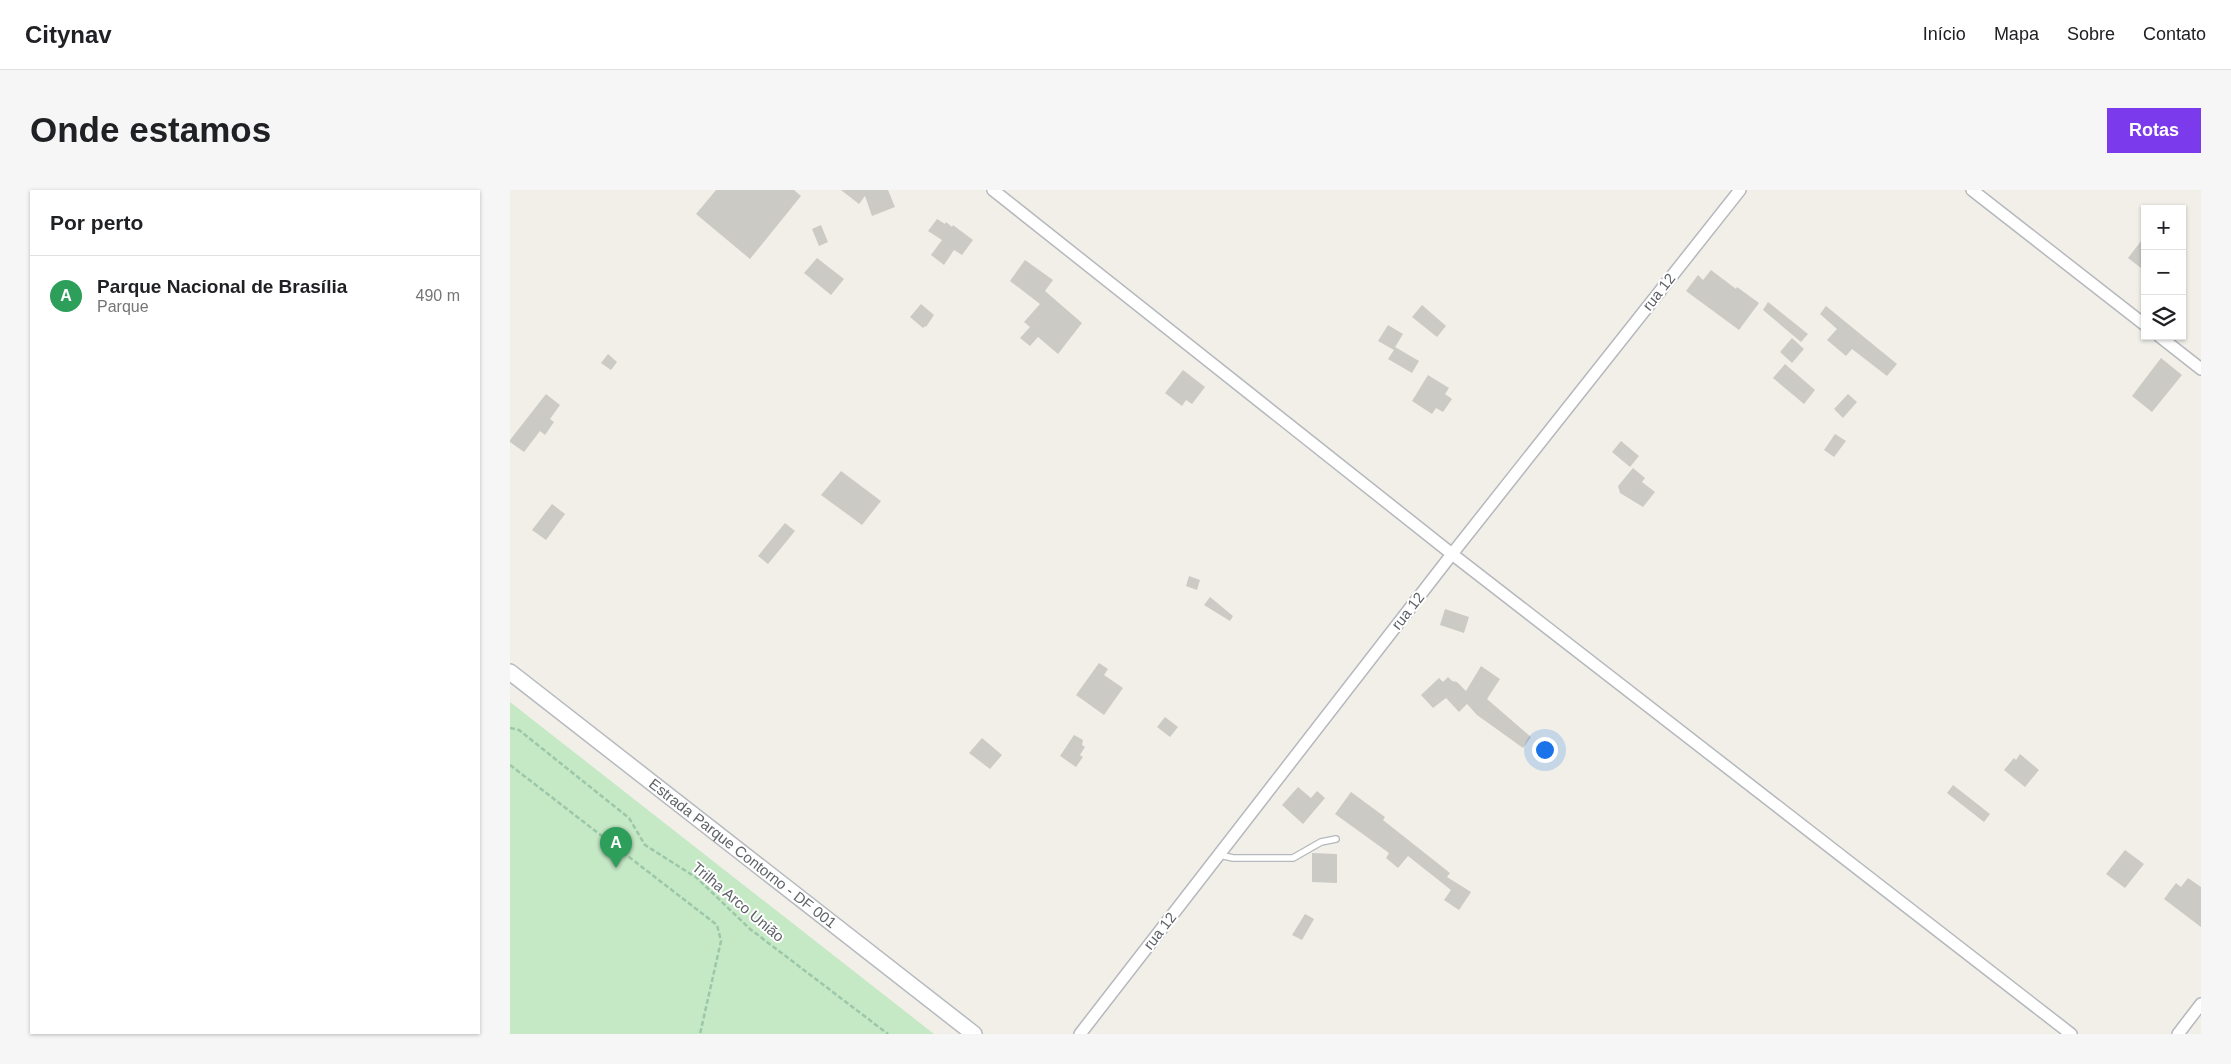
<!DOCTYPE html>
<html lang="pt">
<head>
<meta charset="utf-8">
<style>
  :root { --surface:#fff; --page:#f6f6f6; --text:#202124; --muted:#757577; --line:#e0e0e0; --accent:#7c3aed }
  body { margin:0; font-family:Arial,sans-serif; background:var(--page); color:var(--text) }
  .controls { position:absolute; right:15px; top:15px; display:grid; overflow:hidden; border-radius:0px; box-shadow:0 1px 4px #0004 }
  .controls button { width:45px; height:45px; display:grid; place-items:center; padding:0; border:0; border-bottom:1px solid var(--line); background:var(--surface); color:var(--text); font:25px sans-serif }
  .you { position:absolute; left:1034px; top:559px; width:18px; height:18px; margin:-12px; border:4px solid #fff; border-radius:50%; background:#1a73e8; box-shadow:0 0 0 8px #1a73e833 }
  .badge { display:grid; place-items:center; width:32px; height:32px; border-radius:50%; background:var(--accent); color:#fff; font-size:16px; font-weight:700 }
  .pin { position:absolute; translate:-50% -41px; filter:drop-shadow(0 1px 2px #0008) }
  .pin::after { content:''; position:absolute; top:26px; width:18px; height:15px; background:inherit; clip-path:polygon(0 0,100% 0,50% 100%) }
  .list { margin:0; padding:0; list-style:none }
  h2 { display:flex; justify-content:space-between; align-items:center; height:65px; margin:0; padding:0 20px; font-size:21px }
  h2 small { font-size:16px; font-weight:400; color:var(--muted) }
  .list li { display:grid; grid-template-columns:32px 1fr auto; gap:15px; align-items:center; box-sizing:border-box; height:80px; padding:0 20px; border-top:1px solid var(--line) }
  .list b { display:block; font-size:19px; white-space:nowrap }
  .list p { margin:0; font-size:16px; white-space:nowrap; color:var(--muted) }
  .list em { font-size:16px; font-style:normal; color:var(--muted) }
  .icon { flex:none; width:28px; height:28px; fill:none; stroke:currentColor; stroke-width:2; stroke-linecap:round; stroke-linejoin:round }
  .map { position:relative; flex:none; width:1691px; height:844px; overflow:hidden; border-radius:0px }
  header { display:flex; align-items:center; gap:30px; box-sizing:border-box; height:70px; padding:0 25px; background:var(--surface); border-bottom:1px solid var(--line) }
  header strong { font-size:24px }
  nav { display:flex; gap:28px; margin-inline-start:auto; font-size:18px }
  .intro { display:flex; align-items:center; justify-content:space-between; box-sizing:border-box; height:120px; padding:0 30px }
  h1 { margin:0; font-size:35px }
  .button { padding:12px 22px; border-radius:0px; background:var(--accent); color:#fff; font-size:18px; font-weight:700 }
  main { display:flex; gap:30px; padding:0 30px }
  aside { flex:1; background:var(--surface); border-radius:0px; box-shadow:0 1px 4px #0004 }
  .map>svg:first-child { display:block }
  .green { fill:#c5e8c5 }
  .building { fill:#cccac5 }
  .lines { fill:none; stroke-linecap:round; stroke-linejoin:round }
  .service-casing { stroke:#b5b8bc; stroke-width:8 }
  .minor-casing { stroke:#b5b8bc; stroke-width:14 }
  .secondary-casing { stroke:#b6babf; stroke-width:18 }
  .path { stroke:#9cc7a9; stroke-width:2.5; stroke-dasharray:5 2.5; stroke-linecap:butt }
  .service { stroke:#fff; stroke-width:5.5 }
  .minor { stroke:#fff; stroke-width:11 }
  .secondary { stroke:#fff; stroke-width:15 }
  .labels { text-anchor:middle; stroke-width:4; stroke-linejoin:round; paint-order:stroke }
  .street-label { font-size:15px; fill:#5f6368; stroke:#fff }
</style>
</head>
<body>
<header>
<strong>Citynav</strong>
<nav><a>Início</a><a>Mapa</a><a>Sobre</a><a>Contato</a></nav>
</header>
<div class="intro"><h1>Onde estamos</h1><a class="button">Rotas</a></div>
<main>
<aside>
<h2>Por perto<small></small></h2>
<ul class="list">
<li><span class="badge" style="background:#2e9e5b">A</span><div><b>Parque Nacional de Brasília</b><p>Parque</p></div><em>490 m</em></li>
</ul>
</aside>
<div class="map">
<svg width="1691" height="844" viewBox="0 0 1691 844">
  <rect width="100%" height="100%" fill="#f1efe8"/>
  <path class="green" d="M0 512 424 844H0Z"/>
  <path class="building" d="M206 0H284L291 6 240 69 186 24Z
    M331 0H378L385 17 362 26 355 6 349 14Z
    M427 29 435 34 436 32 442 37 443 35 463 50 452 65 444 60 434 75 421 65 432 50 418 41Z
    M311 35 318 52 309 56 302 39Z
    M1635 46V81L1618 68Z
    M307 68 334 89 321 105 294 83Z
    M515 70 543 90 535 101 572 133 548 164 528 147 520 156 510 148 520 137 514 132 530 114 500 91Z
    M1201 80 1226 99 1227 97 1249 113 1229 140 1176 101 1188 85 1193 90Z
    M1258 112 1298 144 1291 152 1253 120Z
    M411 114 424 125 416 137 415 136 413 138 400 127Z
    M912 115 936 136 927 147 902 127Z
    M1316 116 1387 174 1377 186 1342 159 1336 166 1317 150 1327 139 1310 124Z
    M878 135 893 144 884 159 885 157 909 171 902 183 878 169 884 160 868 151Z
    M1282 148 1294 159 1282 173 1270 162Z
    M98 164 107 172 101 180 91 173Z
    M1651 168 1672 185 1642 222 1622 206Z
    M1275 174 1305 200 1294 214 1263 188Z
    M673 180 695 197 682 214 676 210 672 216 655 203Z
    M918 185 939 198 935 204 942 209 933 222 926 218 922 224 902 211Z
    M36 204 50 215 40 229 44 232 35 245 30 241 14 262 0 252V250Z
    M1338 204 1347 212 1333 228 1324 219Z
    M1325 244 1336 251 1324 267 1314 260Z
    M1111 251 1129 266 1120 277 1102 262Z
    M1123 278 1135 288 1132 292 1145 302 1133 317 1110 303 1108 296Z
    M331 281 371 311 352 335 311 305Z
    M42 314 55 324 36 350 22 340Z
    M275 333 285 341 258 374 248 366Z
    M679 386 690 390 687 400 676 396Z
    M700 407 723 426 720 431 694 415Z
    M935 419 959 427 954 443 930 435Z
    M589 473 598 479 594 485 613 498 594 525 566 505Z
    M971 476 990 489 977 509 1021 547 1013 558 967 525 957 514 949 522 936 508 923 518 911 505 929 488 933 492 938 487 942 491 947 492 956 501Z
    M655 527 668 537 660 547 647 537Z
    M564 545 573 550 572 555 575 557 570 565 573 567 566 577 550 566Z
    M472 548 492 565 480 579 459 563Z
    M1510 564 1529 580 1515 597 1494 580 1504 568 1506 570Z
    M1443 595 1480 624 1474 632 1437 603Z
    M788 597 801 608 807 601 815 608 793 634 772 615Z
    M841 602 875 627 873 630 940 683 937 687 961 702 949 720 934 710 941 700 898 666 888 678 876 668 879 663 825 624Z
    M1615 660 1634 674 1615 698 1596 684Z
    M802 663 827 664V693L802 692Z
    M1678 688 1691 697V737L1654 709 1666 693 1671 697Z
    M795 724 804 729 792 750 782 745Z"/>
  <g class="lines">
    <defs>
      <path id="service" d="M709 665 723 668H783L811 652 826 649"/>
      <path id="minor" d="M483 0 942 364 1561 844
        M1462 0 1635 135
        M1649 146 1691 179
        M570 844 942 364 1230 0
        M1668 844 1691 814"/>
      <g id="secondary">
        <path id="s1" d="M0 482 464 844"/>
      </g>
    </defs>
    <use href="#service" class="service-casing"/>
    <use href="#minor" class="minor-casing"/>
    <use href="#secondary" class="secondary-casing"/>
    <path class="path" d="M0 538 9 540 119 628 135 655 187 688 240 739 378 844
      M0 575 207 735 211 751 190 844"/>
    <use href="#service" class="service"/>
    <use href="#minor" class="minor"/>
    <use href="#secondary" class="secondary"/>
  </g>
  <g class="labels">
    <g class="street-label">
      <text transform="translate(1149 102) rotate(-52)" y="5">rua 12</text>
      <text transform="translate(898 421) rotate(-52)" y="5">rua 12</text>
      <text dy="5" stroke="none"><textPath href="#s1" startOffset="295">Estrada Parque Contorno - DF 001</textPath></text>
      <text transform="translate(228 712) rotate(40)" y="5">Trilha Arco União</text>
      <text transform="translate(650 741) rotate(-52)" y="5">rua 12</text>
    </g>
  </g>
</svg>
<div class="controls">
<button>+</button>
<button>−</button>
<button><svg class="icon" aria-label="layers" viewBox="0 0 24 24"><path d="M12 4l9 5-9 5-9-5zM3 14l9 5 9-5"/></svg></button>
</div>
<div class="you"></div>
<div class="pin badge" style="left:106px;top:678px;background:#2e9e5b">A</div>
</div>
</main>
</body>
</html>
